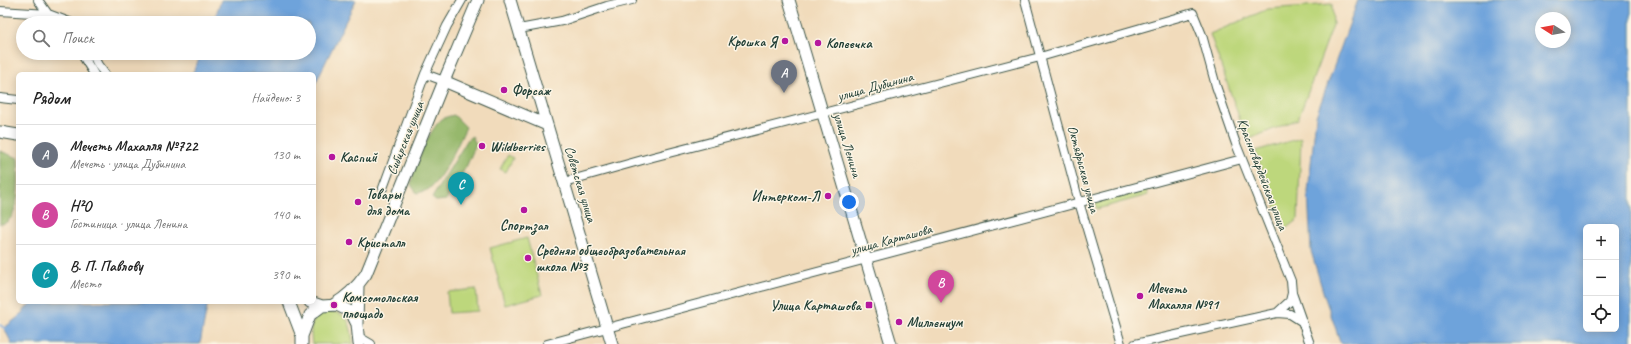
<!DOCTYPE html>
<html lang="ru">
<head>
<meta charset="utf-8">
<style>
  :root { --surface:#fff; --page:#f2f2f2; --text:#222; --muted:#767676; --line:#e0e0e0; --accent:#db2777 }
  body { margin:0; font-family:Caveat,sans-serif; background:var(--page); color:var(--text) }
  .controls { position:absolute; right:12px; bottom:12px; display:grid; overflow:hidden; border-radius:6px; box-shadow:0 2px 10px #0003 }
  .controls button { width:36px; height:36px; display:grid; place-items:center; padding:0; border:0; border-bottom:1px solid var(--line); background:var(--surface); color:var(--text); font:20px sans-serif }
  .compass { position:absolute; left:1535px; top:12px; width:36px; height:36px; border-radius:50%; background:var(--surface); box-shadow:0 2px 10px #0003; rotate:281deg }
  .you { position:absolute; left:849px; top:202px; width:14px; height:14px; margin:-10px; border:3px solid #fff; border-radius:50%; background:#1a73e8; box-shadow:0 0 0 6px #1a73e833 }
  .badge { display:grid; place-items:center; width:26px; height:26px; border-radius:50%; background:var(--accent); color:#fff; font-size:13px; font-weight:700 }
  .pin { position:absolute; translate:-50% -33px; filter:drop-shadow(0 1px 2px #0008) }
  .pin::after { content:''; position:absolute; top:21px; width:14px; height:12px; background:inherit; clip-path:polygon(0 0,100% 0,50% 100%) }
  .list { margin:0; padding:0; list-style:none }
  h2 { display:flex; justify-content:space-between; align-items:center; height:52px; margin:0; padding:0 16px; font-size:17px }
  h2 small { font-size:13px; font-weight:400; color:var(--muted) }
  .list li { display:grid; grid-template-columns:26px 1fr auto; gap:12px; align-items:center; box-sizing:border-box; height:60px; padding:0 16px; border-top:1px solid var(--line) }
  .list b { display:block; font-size:15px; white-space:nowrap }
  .list p { margin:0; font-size:13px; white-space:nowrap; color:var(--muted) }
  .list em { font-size:13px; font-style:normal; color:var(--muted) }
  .icon { flex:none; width:22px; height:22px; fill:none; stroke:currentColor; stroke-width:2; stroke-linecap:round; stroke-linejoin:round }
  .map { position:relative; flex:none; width:1631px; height:344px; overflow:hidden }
  .search { position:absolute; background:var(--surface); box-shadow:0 2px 10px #0003; left:16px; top:16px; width:300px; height:44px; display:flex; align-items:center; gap:10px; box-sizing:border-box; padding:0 14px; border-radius:22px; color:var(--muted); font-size:15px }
  .panel { position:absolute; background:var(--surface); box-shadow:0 2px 10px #0003; left:16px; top:72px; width:300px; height:232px; border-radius:6px }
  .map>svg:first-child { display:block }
  .green { fill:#bdd77c; stroke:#6e8a58 }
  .forest { fill:#96b86c; stroke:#5a7a50 }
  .water { fill:#6ea3db; stroke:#467088; fill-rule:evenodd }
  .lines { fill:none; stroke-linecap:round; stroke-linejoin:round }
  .stream { stroke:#6ea3db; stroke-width:2 }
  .street-casing { stroke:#3e5548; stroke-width:10 }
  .secondary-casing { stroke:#3e5548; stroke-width:13 }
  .street { stroke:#fff; stroke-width:8 }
  .secondary { stroke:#fff; stroke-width:11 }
  .poi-dot { fill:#b5179e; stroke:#fcf5e5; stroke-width:1.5 }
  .labels { text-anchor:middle; stroke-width:3; stroke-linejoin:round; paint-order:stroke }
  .poi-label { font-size:14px; font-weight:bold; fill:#1f3d34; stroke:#fcf5e5; text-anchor:start }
  .street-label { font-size:14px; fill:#1f3d34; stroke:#fcf5e5 }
</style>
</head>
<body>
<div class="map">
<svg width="1631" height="344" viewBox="0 0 1631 344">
  <rect width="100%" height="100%" fill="#fcf5e5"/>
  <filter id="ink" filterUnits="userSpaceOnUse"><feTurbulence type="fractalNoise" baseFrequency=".025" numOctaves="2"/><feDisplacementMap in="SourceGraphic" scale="8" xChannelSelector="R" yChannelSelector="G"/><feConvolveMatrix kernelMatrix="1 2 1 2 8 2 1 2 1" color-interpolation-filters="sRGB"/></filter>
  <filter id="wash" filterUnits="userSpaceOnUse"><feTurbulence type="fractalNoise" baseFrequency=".012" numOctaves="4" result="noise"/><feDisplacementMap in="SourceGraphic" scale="16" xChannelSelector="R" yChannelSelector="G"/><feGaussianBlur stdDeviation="0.9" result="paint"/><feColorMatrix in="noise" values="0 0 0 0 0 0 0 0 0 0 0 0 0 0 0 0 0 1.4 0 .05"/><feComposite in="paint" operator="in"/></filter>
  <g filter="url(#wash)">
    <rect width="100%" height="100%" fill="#f1dbbb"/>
    <path class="green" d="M1332 4 1333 25 1298 119 1247 140 1210 34 1268 9Z
      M1301 138 1298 219 1284 230 1255 151Z
      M508 155 513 158 506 172 500 169Z
      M1146 188 1148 195 1097 209 1095 203Z
      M527 238 542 295 505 305 490 248Z
      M476 289 478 311 449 313 447 292Z
      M325 312C349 310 351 325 353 344H312C310 330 310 318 325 312Z"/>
    <path class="forest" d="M454 115 466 127C457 146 445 174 429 189 426 191 421 192 417 193L411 185C413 170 429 129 442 119 445 117 450 116 454 115Z
      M472 136 476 144 467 165 446 200 436 201 432 198 468 139Z
      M0 151 18 158C18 173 22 224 0 224Z"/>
    <path class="water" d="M221 0H356L314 86V74H192L202 53H309V23H213Z
      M1358 0H1631V344H1341L1324 295 1311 251 1308 192 1316 116ZM1541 18H1565V42H1541ZM1586 227H1616V329H1586Z
      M32 302H208L200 344H11V342L4 328 17 318Z"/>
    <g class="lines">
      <path class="stream" d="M86 53 92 62
        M0 325 6 329"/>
    </g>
  </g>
  <g filter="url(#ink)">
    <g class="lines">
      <defs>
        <path id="street" d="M38 0 48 14 72 23
          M1025 0 1079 202 1121 344
          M0 11 48 14
          M519 29 562 21 607 6 632 0
          M81 53 94 74
          M92 53 98 65 105 74
          M425 74 444 81
          M0 98 18 100
          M564 182 653 157 1040 57 1193 13 1202 35 1216 86 1236 144 1291 281 1292 293 1310 344
          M383 188 425 74 447 26 462 0
          M1277 313 1290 314 1301 321
          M359 337 371 344
          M547 344 1242 159
          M1135 344 1277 313 1290 301 1292 293"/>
        <path id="secondary" d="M510 0 612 344
          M789 0 891 344
          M444 81 547 125
          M0 132 18 135
          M289 302 302 336V344
          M310 302 322 306 337 305 351 312 357 324 359 344
          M333 305C347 297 357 287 366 274L444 81 478 0
          M357 323 358 286
          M302 336 310 315 322 306"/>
      </defs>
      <use href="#street" class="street-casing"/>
      <use href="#secondary" class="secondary-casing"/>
      <use href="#street" class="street"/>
      <use href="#secondary" class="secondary"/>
    </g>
  </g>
  <g class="poi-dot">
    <circle cx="785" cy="41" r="4"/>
    <circle cx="818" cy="43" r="4"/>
    <circle cx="504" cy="90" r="4"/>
    <circle cx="482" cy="146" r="4"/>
    <circle cx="332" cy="157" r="4"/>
    <circle cx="828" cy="196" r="4"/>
    <circle cx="358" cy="202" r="4"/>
    <circle cx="524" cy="210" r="4"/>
    <circle cx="349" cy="242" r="4"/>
    <circle cx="528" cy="258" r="4"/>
    <circle cx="1140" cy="296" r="4"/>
    <circle cx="334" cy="305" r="4"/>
    <rect x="865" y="301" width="8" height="8" rx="2"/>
    <circle cx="899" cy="322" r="4"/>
  </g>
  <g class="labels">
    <g class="poi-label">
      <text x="777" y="46" text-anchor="end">Крошка Я</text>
      <text x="826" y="48">Копеечка</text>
      <text x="512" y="95">Форсаж</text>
      <text x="490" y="151">Wildberries</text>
      <text x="340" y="162">Каспий</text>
      <text x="366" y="199">Товары<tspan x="366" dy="16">для дома</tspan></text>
      <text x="820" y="201" text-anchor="end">Интерком-Л</text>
      <text x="524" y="230" text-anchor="middle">Спортзал</text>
      <text x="357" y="247">Кристалл</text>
      <text x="536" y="255">Средняя общеобразовательная<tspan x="536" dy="16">школа №3</tspan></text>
      <text x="1148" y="293">Мечеть<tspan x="1148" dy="16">Махалля №91</tspan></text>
      <text x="342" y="302">Комсомольская<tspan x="342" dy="16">площадь</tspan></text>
      <text x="861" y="310" text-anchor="end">Улица Карташова</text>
      <text x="907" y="327">Миллениум</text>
    </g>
    <g class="street-label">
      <text transform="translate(875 86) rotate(-15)" y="5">улица Дубинина</text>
      <text transform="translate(405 138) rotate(-68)" y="5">Сибирская улица</text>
      <text transform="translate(848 145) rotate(73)" y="5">улица Ленина</text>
      <text transform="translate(1084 169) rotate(75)" y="5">Октябрьская улица</text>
      <text transform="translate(1263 174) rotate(69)" y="5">Красногвардейская улица</text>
      <text transform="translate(581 184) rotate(73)" y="5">Советская улица</text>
      <text transform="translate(891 239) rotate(-15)" y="5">улица Карташова</text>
    </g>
  </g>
</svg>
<div class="controls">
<button>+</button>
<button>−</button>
<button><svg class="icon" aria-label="locate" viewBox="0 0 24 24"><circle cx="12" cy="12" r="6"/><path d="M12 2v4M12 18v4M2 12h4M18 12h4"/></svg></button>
</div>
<svg class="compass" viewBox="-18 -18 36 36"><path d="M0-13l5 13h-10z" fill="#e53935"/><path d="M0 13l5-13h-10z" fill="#767676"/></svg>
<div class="you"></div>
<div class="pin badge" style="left:784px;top:93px;background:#6b7280">A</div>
<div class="pin badge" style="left:941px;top:303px;background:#d1479c">B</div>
<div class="pin badge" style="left:461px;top:205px;background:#0f9aa8">C</div>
<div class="search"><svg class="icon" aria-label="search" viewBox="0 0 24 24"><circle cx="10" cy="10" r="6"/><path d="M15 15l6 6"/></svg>Поиск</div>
<section class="panel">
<h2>Рядом<small>Найдено: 3</small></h2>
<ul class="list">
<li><span class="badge" style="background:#6b7280">A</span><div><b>Мечеть Махалля №722</b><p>Мечеть · улица Дубинина</p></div><em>130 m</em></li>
<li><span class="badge" style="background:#d1479c">B</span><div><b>H²O</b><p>Гостиница · улица Ленина</p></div><em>140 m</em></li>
<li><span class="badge" style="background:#0f9aa8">C</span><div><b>В. П. Павлову</b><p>Место</p></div><em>390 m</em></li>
</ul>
</section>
</div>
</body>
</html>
